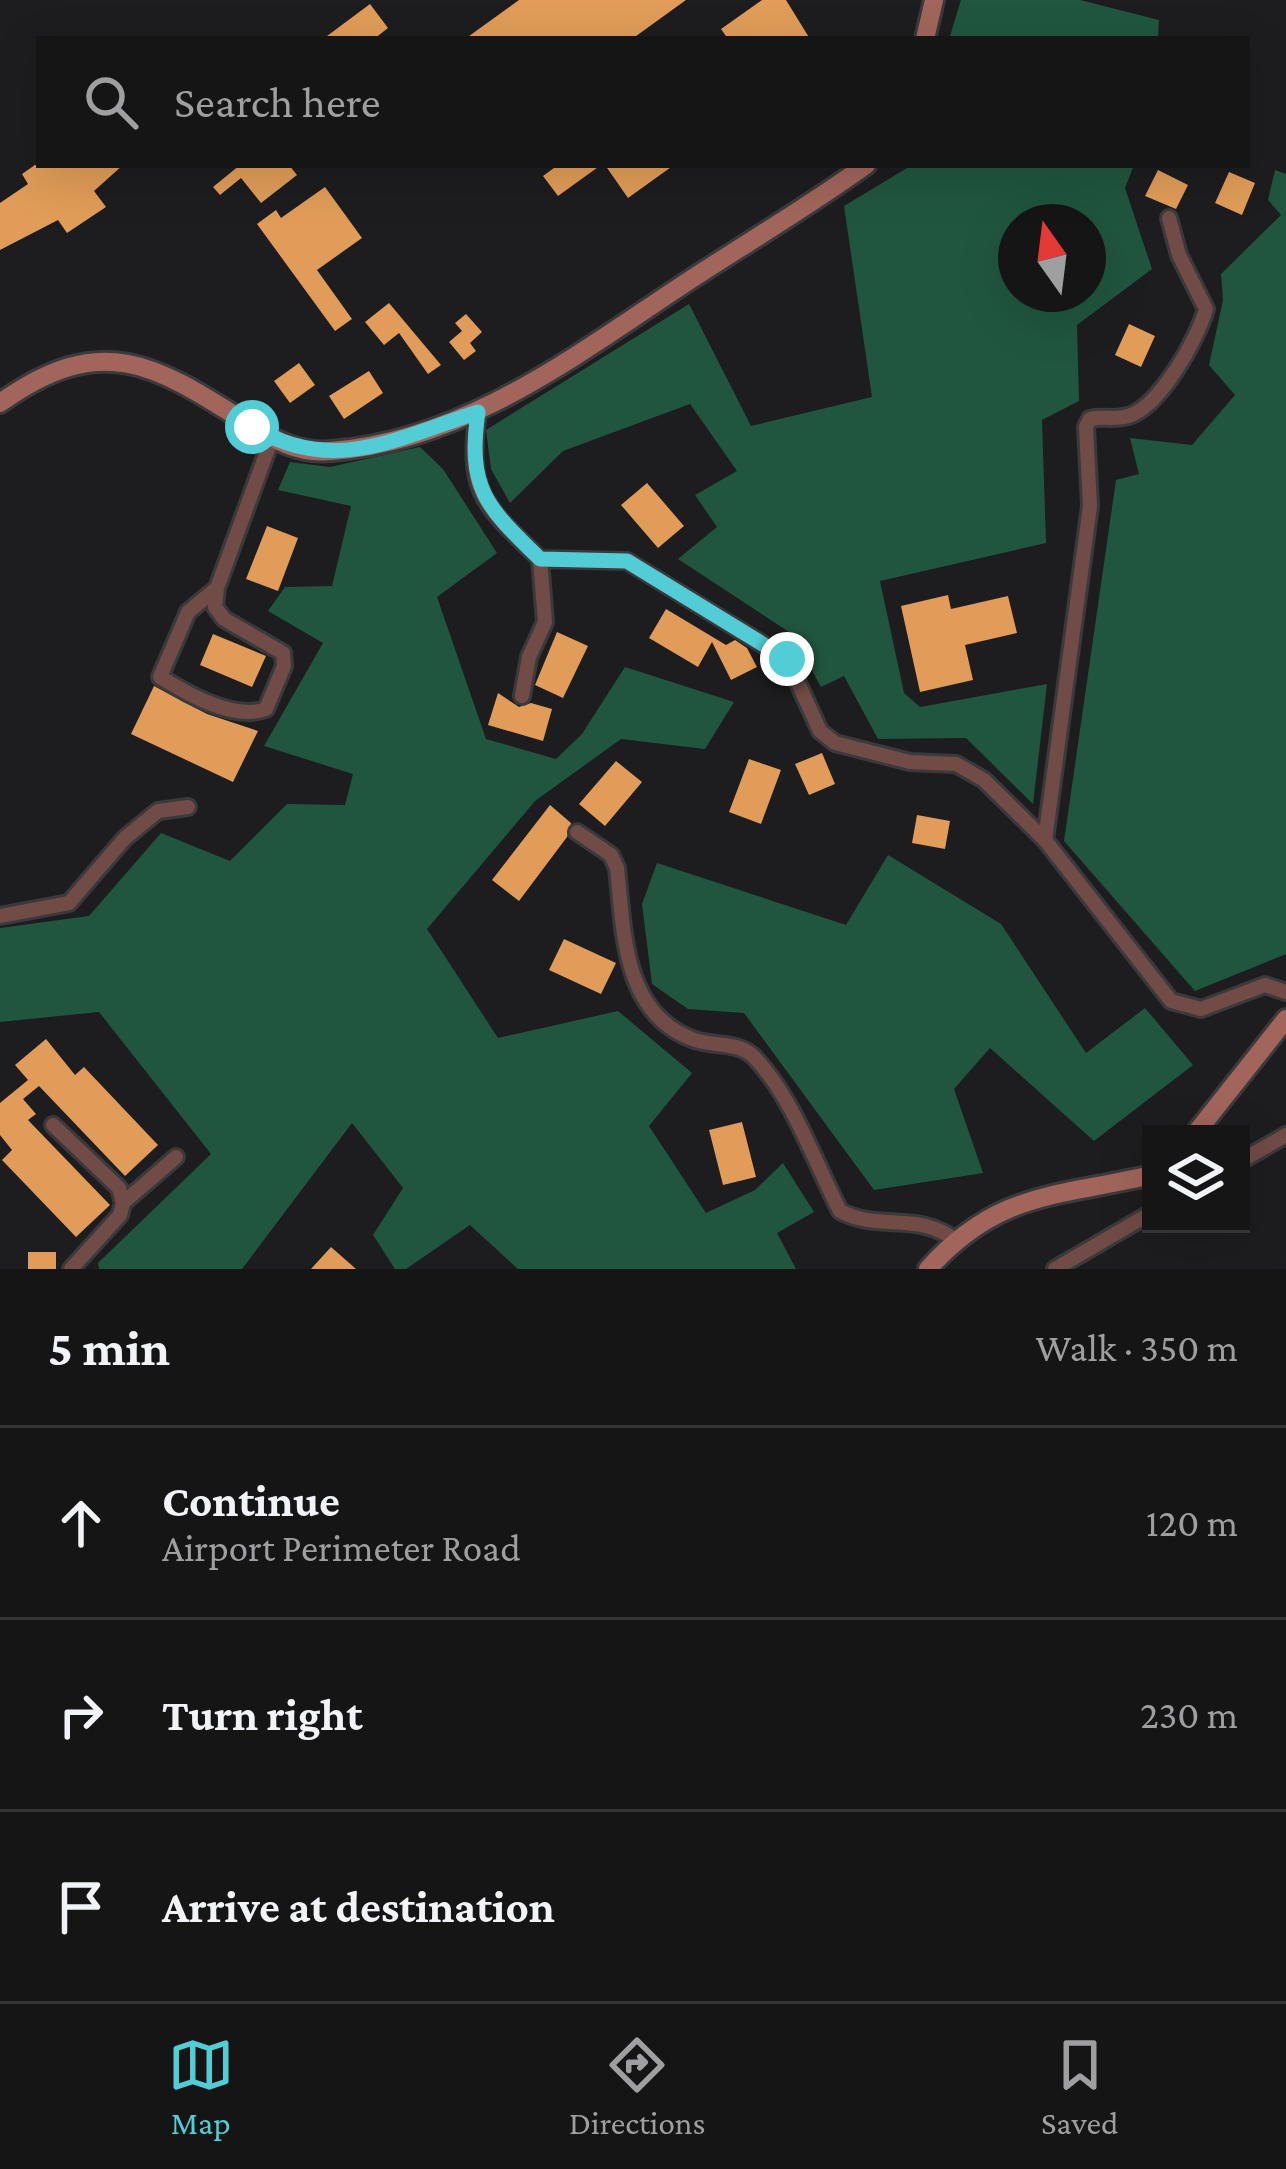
<!DOCTYPE html>
<html lang="en">
<head>
<meta charset="utf-8">
<style>
  :root { --surface:#161516; --page:#232223; --text:#f1f3f6; --muted:#9e9fa1; --line:#353435; --accent:#52ccd5 }
  body { margin:0; font-family:"Crimson Pro",serif; background:var(--page); color:var(--text) }
  .controls { position:absolute; right:36px; bottom:36px; display:grid; overflow:hidden; border-radius:0px; box-shadow:0 12px 48px #0002 }
  .controls button { width:108px; height:108px; display:grid; place-items:center; padding:0; border:0; border-bottom:3px solid var(--line); background:var(--surface); color:var(--text); font:60px sans-serif }
  .compass { position:absolute; left:998px; top:204px; width:108px; height:108px; border-radius:50%; background:var(--surface); box-shadow:0 12px 48px #0002; rotate:346deg }
  .stop { position:absolute; width:36px; height:36px; margin:-27px; border:9px solid #52ccd5; border-radius:50%; background:#fff }
  .stop.end { background:#52ccd5; border-color:#fff; box-shadow:0 3px 12px #0008 }
  .list { margin:0; padding:0; list-style:none }
  h2 { display:flex; justify-content:space-between; align-items:center; height:156px; margin:0; padding:0 48px; font-size:51px }
  h2 small { font-size:39px; font-weight:400; color:var(--muted) }
  .list li { display:grid; grid-template-columns:78px 1fr auto; gap:36px; align-items:center; box-sizing:border-box; height:192px; padding:0 48px; border-top:3px solid var(--line) }
  .list b { display:block; font-size:45px; white-space:nowrap }
  .list p { margin:0; font-size:39px; white-space:nowrap; color:var(--muted) }
  .list em { font-size:39px; font-style:normal; color:var(--muted) }
  .icon { flex:none; width:66px; height:66px; fill:none; stroke:currentColor; stroke-width:2; stroke-linecap:round; stroke-linejoin:round }
  .map { position:relative; flex:none; width:1286px; height:1269px; overflow:hidden }
  .search { position:absolute; background:var(--surface); box-shadow:0 12px 48px #0002; left:36px; right:36px; top:36px; height:132px; display:flex; align-items:center; gap:30px; box-sizing:border-box; padding:0 42px; border-radius:0px; color:var(--muted); font-size:45px }
  .sheet { height:732px; background:var(--surface) }
  nav { display:flex; justify-content:space-around; align-items:center; box-sizing:border-box; height:168px; border-top:3px solid var(--line); background:var(--surface); font-size:33px; color:var(--muted) }
  nav a { display:grid; justify-items:center; gap:6px }
  nav .on { color:var(--accent) }
  .map>svg:first-child { display:block }
  .forest { fill:#20563f; fill-rule:evenodd }
  .building { fill:#e09c58 }
  .lines { fill:none; stroke-linecap:round; stroke-linejoin:round }
  .street-casing { stroke:#3a393b; stroke-width:20 }
  .secondary-casing { stroke:#3a393b; stroke-width:24 }
  .street { stroke:#714b45; stroke-width:14 }
  .secondary { stroke:#a1655b; stroke-width:18 }
  .route { stroke:#52ccd5; stroke-width:15 }
</style>
</head>
<body>
<div class="map">
<svg width="1286" height="1269" viewBox="0 0 1286 1269">
  <rect width="100%" height="100%" fill="#1d1c1e"/>
  <path class="forest" d="M961 0H1080L1159 20 1158 39H949Z
    M912 165H1134L1125 188 1152 269 1077 325 1079 401 1042 420 1046 543 880 581 904 693 920 707 1047 684 1033 804 966 738 878 739 844 676 821 687 792 634 678 559 717 527 695 495 737 471 690 404 563 451 510 503 491 469 486 430 689 304 751 426 872 397 844 206ZM1088 222V294H1016V222Z
    M1275 170 1286 174V954L1195 991 1064 841 1116 480 1139 474 1130 438 1192 445 1235 395 1209 365 1223 300 1221 274 1281 215 1268 200Z
    M420 447 443 469 497 553 437 597 486 739 556 759 582 734 625 667 734 702 705 749 621 739 535 801 427 929 498 1038 618 1011 692 1073 649 1126 706 1213 755 1190 783 1163 814 1212 777 1233 796 1269H518L470 1225 406 1269H395L373 1235 403 1188 352 1123 242 1269H99L98 1263 211 1154 99 1012 0 1022V928L89 916 161 833 230 861 287 804 345 805 353 774 264 746 323 643 268 611 285 587 332 586 351 506 278 490 290 462 330 467Z
    M888 855 1001 924 1086 1053 1145 1008 1193 1065 1094 1141 990 1048 954 1089 983 1173 874 1190 744 1013 688 1009 652 984 642 904 657 863 846 925Z"/>
  <path class="building" d="M519 0H686L632 39H465Z
    M762 0H786L810 39H728L721 29Z
    M370 4 388 28 374 39H323Z
    M35 165H123L94 191 106 207 67 233 58 220 0 250V203L28 184 22 174Z
    M240 165H289L297 175 261 203 241 178 220 195 213 187Z
    M558 165H601L558 196 543 176Z
    M605 165H674L628 198Z
    M1158 170 1188 185 1176 209 1145 196Z
    M1229 172 1255 183 1242 215 1215 203Z
    M325 187 362 238 317 270 352 319 335 331 257 224 276 210 281 218Z
    M389 303 441 365 428 374 399 333 384 345 365 322Z
    M466 314 482 332 470 343 476 351 464 360 449 342 462 331 455 323Z
    M1129 324 1155 336 1141 367 1115 355Z
    M299 363 315 385 290 403 274 381Z
    M369 371 383 393 344 419 329 396Z
    M647 483 684 526 658 548 621 505Z
    M267 526 298 538 278 591 246 579Z
    M948 595 951 609 1008 596 1017 633 965 645 973 680 920 692 901 606Z
    M666 609 726 645 735 640 747 648 757 667 731 680 712 642 698 667 649 638Z
    M557 632 588 646 563 698 535 685Z
    M213 634 266 656 252 687 200 665Z
    M154 686 207 714 258 731 233 782 131 734Z
    M498 693 519 707 531 703 552 709 543 741 488 725Z
    M822 753 835 784 809 795 795 764Z
    M749 759 781 770 761 824 729 812Z
    M616 761 642 782 605 826 579 804Z
    M550 805 571 823 567 837 519 901 492 880Z
    M917 815 950 821 945 849 912 843Z
    M564 939 616 963 601 994 549 970Z
    M46 1039 75 1075 84 1067 158 1145 125 1176 39 1086 23 1099 36 1114 28 1120 110 1205 76 1237 2 1160 12 1150 0 1135V1103L28 1080 15 1065Z
    M742 1122 756 1177 723 1185 709 1130Z
    M331 1247 356 1269H311Z
    M28 1252H56V1269H28Z"/>
  <g class="lines">
    <defs>
      <path id="street" d="M478 412C466 493 484 505 540 559L627 561 787 659 820 731 835 743 910 762 956 764 984 780 1045 840 1171 1001 1201 1009 1265 985 1286 992
        M217 588 188 612 160 677C187 694 234 721 266 709L284 666 283 653 224 619 215 607 217 588 272 438
        M522 696 529 657 545 622 540 559
        M577 832 611 855 617 868C624 934 623 1015 695 1040 716 1047 739 1041 755 1058 793 1098 815 1163 840 1211 879 1232 920 1211 956 1241
        M1045 840 1090 506 1086 427 1090 419C1102 416 1116 420 1128 416 1159 408 1198 338 1206 309L1179 255 1169 218
        M0 916 69 903 125 838 158 811 188 807
        M53 1125 119 1188 123 1203 120 1215 71 1269
        M1241 1161 1286 1135
        M123 1203 176 1157
        M1055 1269 1151 1213"/>
      <path id="secondary" d="M925 39 934 0
        M0 403C101 331 153 363 247 423 274 440 298 454 331 451 467 441 580 352 690 280 748 242 809 206 866 165
        M1195 1134 1286 1019
        M928 1269C998 1191 1057 1197 1151 1175"/>
    </defs>
    <use href="#street" class="street-casing"/>
    <use href="#secondary" class="secondary-casing"/>
    <use href="#street" class="street"/>
    <use href="#secondary" class="secondary"/>
  </g>
  <g class="lines">
    <path class="route" d="M252 427C334 475 395 439 478 412 467 490 487 507 540 559L627 561 787 659"/>
  </g>
</svg>
<div class="controls">
<button><svg class="icon" aria-label="layers" viewBox="0 0 24 24"><path d="M12 4l9 5-9 5-9-5zM3 14l9 5 9-5"/></svg></button>
</div>
<svg class="compass" viewBox="-18 -18 36 36"><path d="M0-13l5 13h-10z" fill="#e53935"/><path d="M0 13l5-13h-10z" fill="#9e9fa1"/></svg>
<div class="stop" style="left:252px;top:427px"></div>
<div class="stop end" style="left:787px;top:659px"></div>
<div class="search"><svg class="icon" aria-label="search" viewBox="0 0 24 24"><circle cx="10" cy="10" r="6"/><path d="M15 15l6 6"/></svg>Search here</div>
</div>
<section class="sheet">
<h2>5 min<small>Walk · 350 m</small></h2>
<ul class="list">
<li><svg class="icon" aria-label="ahead" viewBox="0 0 24 24"><path d="M12 20V5M6 11l6-6 6 6"/></svg><div><b>Continue</b><p>Airport Perimeter Road</p></div><em>120 m</em></li>
<li><svg class="icon" aria-label="right" viewBox="0 0 24 24"><path d="M7 20v-9h11M14 6l5 5-5 5"/></svg><div><b>Turn right</b></div><em>230 m</em></li>
<li><svg class="icon" aria-label="arrive" viewBox="0 0 24 24"><path d="M6 21V4h12l-3 4 3 4H6"/></svg><div><b>Arrive at destination</b></div></li>
</ul>
</section>
<nav>
<a class="on"><svg class="icon" aria-label="map" viewBox="0 0 24 24"><path d="M3 6l6-2 6 2 6-2v14l-6 2-6-2-6 2zM9 4v14M15 6v14"/></svg>Map</a>
<a><svg class="icon" aria-label="directions" viewBox="0 0 24 24"><path d="M12 3l9 9-9 9-9-9zM9 14v-3h6M13 9l2 2-2 2"/></svg>Directions</a>
<a><svg class="icon" aria-label="saved" viewBox="0 0 24 24"><path d="M7 4h10v16l-5-4-5 4z"/></svg>Saved</a>
</nav>
</body>
</html>
